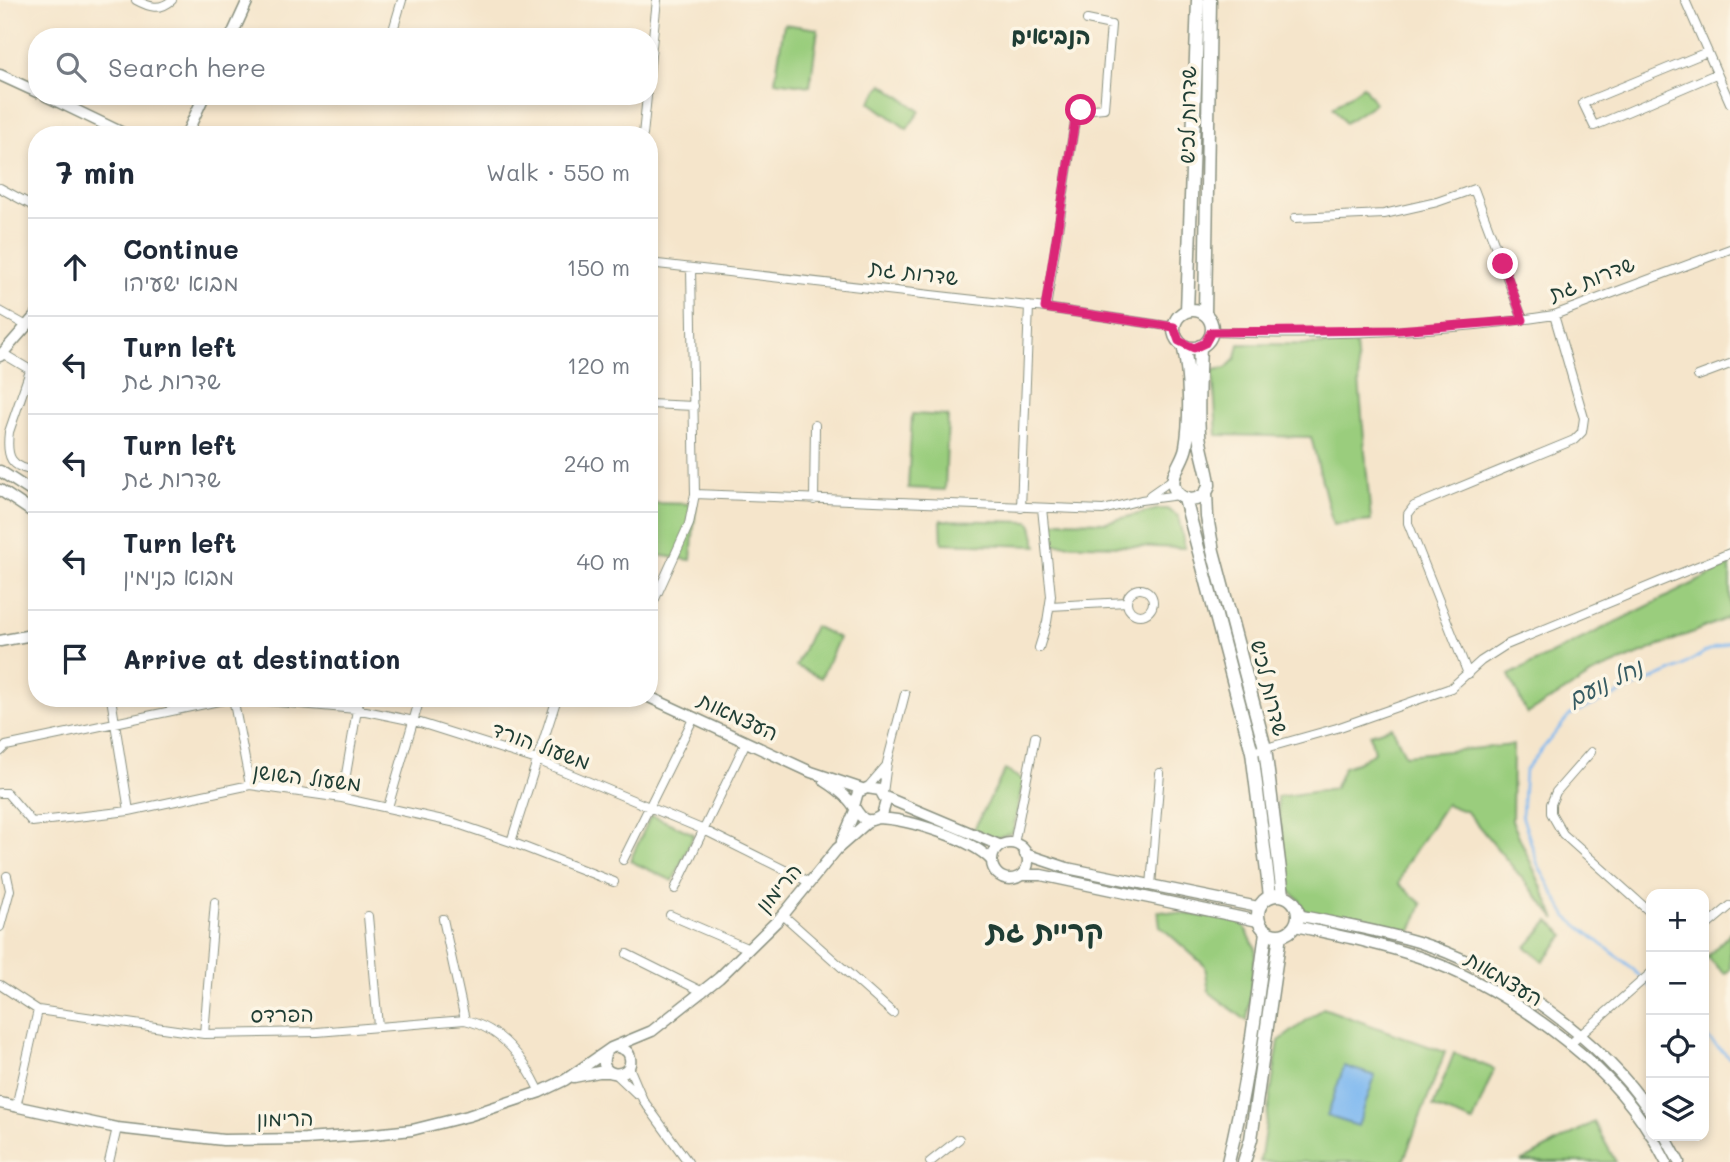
<!DOCTYPE html>
<html lang="en">
<head>
<meta charset="utf-8">
<style>
  :root { --surface:#fff; --page:#f6f6f7; --text:#1f2937; --muted:#747a83; --line:#e0e1e3 }
  body { margin:0; font-family:Mali,"Playpen Sans Hebrew",sans-serif; background:var(--page); color:var(--text) }
  .controls { position:absolute; right:21px; bottom:21px; display:grid; overflow:hidden; border-radius:14px; box-shadow:0 4px 10px #0003 }
  .controls button { width:63px; height:63px; display:grid; place-items:center; padding:0; border:0; border-bottom:2px solid var(--line); background:var(--surface); color:var(--text); font:35px sans-serif }
  .stop { position:absolute; width:21px; height:21px; margin:-16px; border:5px solid #db2777; border-radius:50%; background:#fff }
  .stop.end { background:#db2777; border-color:#fff; box-shadow:0 2px 7px #0008 }
  .list { margin:0; padding:0; list-style:none }
  h2 { display:flex; justify-content:space-between; align-items:center; height:91px; margin:0; padding:0 28px; font-size:30px }
  h2 small { font-size:23px; font-weight:400; color:var(--muted) }
  .list li { display:grid; grid-template-columns:46px 1fr auto; gap:21px; align-items:center; box-sizing:border-box; height:98px; padding:0 28px; border-top:2px solid var(--line) }
  .list b { display:block; font-size:26px; white-space:nowrap }
  .list p { margin:0; font-size:23px; white-space:nowrap; color:var(--muted) }
  .list em { font-size:23px; font-style:normal; color:var(--muted) }
  .icon { flex:none; width:38px; height:38px; fill:none; stroke:currentColor; stroke-width:2; stroke-linecap:round; stroke-linejoin:round }
  .map { position:relative; flex:none; width:1730px; height:1162px; overflow:hidden }
  .search { position:absolute; background:var(--surface); box-shadow:0 4px 10px #0003; left:28px; top:28px; width:630px; height:77px; display:flex; align-items:center; gap:18px; box-sizing:border-box; padding:0 24px; border-radius:28px; color:var(--muted); font-size:26px }
  .panel { position:absolute; background:var(--surface); box-shadow:0 4px 10px #0003; left:28px; top:126px; width:630px; height:581px; border-radius:28px }
  .map>svg:first-child { display:block }
  .green { fill:#9acd7d; stroke:#5c8558; stroke-width:2 }
  .water { fill:#80b9f0; stroke:#507b92; stroke-width:2 }
  .lines { fill:none; stroke-linecap:round; stroke-linejoin:round }
  .stream { stroke:#80b9f0; stroke-width:2.5 }
  .minor-casing { stroke:#8a9180; stroke-width:10 }
  .tertiary-casing { stroke:#8a9180; stroke-width:13 }
  .secondary-casing { stroke:#8a9180; stroke-width:15 }
  .minor { stroke:#fff; stroke-width:8 }
  .tertiary { stroke:#fff; stroke-width:10 }
  .secondary { stroke:#fff; stroke-width:12 }
  .route { stroke:#db2777; stroke-width:9 }
  .labels { text-anchor:middle; stroke-width:7; stroke-linejoin:round; paint-order:stroke }
  .street-label { font-size:21px; fill:#1f3d34; stroke:#fcf5e5 }
  .neighbourhood-label { font-size:23px; font-weight:bold; fill:#1f3d34; stroke:#fcf5e5 }
  .water-label { font-size:23px; font-style:italic; fill:#375c63; stroke:#fcf5e5 }
  .district-label { font-size:28px; font-weight:bold; fill:#1f3d34; stroke:#fcf5e5 }
</style>
</head>
<body>
<div class="map">
<svg width="1730" height="1162" viewBox="0 0 1730 1162">
  <rect width="100%" height="100%" fill="#fcf5e5"/>
  <filter id="ink" filterUnits="userSpaceOnUse"><feTurbulence type="fractalNoise" baseFrequency=".0143" numOctaves="2"/><feDisplacementMap in="SourceGraphic" scale="14" xChannelSelector="R" yChannelSelector="G"/><feConvolveMatrix kernelMatrix="1 2 1 2 8 2 1 2 1" color-interpolation-filters="sRGB"/></filter>
  <filter id="wash" filterUnits="userSpaceOnUse"><feTurbulence type="fractalNoise" baseFrequency=".00686" numOctaves="4" result="noise"/><feDisplacementMap in="SourceGraphic" scale="28" xChannelSelector="R" yChannelSelector="G"/><feGaussianBlur stdDeviation="1.57" result="paint"/><feColorMatrix in="noise" values="0 0 0 0 0 0 0 0 0 0 0 0 0 0 0 0 0 1.4 0 .05"/><feComposite in="paint" operator="in"/></filter>
  <g filter="url(#wash)">
    <rect width="100%" height="100%" fill="#f5e5cb"/>
    <path class="green" d="M784 24 818 29 810 86 775 81Z
      M883 84 920 111 907 129 870 102Z
      M1363 86 1375 103 1345 123 1333 107Z
      M1239 344 1356 345 1371 521 1333 525 1311 437 1217 435 1213 370 1226 368 1236 358Z
      M912 414 948 416 945 490 908 488Z
      M649 503 696 504 691 560 649 554Z
      M1159 509H1167L1178 516 1185 548 1054 544 1052 528 1054 523 1060 521 1106 522Z
      M941 520 1029 522 1032 526 1037 546 942 543Z
      M1730 565V617L1598 671 1527 714 1509 675Z
      M814 626 839 638 821 678 796 666Z
      M1392 727 1405 755 1513 745 1512 821 1556 919 1467 812 1446 804 1405 866 1399 884 1422 904 1411 931 1304 911 1299 899 1287 890 1277 797 1334 789 1344 767 1357 763 1374 752 1370 734Z
      M1005 770 1023 780 1013 832 994 839 973 831Z
      M651 815 694 834 673 881 630 861Z
      M1158 911 1241 920 1256 949 1247 1021 1209 992 1205 966 1160 926Z
      M1549 921 1565 935 1543 961 1526 947Z
      M1730 933V969L1725 974 1707 957Z
      M1323 1008 1445 1052 1403 1162H1260L1279 1041Z
      M1454 1053 1494 1069 1473 1122 1433 1107Z
      M1594 1122 1616 1162H1521Z"/>
    <path class="water" d="M1344 1066 1375 1076 1358 1126 1327 1116Z"/>
    <g class="lines">
      <path class="stream" d="M1651 988 1631 967 1567 917 1538 865 1522 815 1525 770 1570 715 1681 667 1705 652 1730 642
        M1704 1035 1730 1058"/>
    </g>
  </g>
  <g filter="url(#ink)">
    <g class="lines">
      <defs>
        <path id="minor" d="M136 0C149 7 160 11 172 0
          M1685 0 1730 103
          M391 37 402 0
          M1707 52 1583 103 1594 126 1716 74
          M649 74 657 0
          M643 135 647 96
          M0 188 37 208
          M1295 218 1384 214 1437 202 1474 189 1523 320
          M649 263 1046 308 1174 327
          M1046 308 1075 121 1081 110 1104 108 1111 25 1087 20
          M0 311 27 326
          M1211 332C1325 336 1442 333 1554 315L1730 249
          M2 353 37 374
          M30 371 9 432C6 457 10 468 37 471
          M1698 376 1730 364
          M649 404 694 406
          M695 494 1103 510 1141 500 1179 495
          M1150 495 1173 479
          M814 500 815 425
          M1021 508 1029 306
          M1127 602a13 13 0 1 1 26 0a13 13 0 1 1-26 0Z
          M1050 606 1127 602
          M649 612 689 524 695 494 691 269
          M1039 648 1047 622 1051 596 1042 508
          M1468 674 1408 523V514L1414 506 1574 440 1582 432 1584 418 1554 315
          M111 698 129 811
          M233 698 250 785
          M0 752 6 746 233 698 356 709 414 721 537 760 704 830 809 882
          M1252 752 1337 728 1451 688 1481 661 1506 645 1730 553
          M1591 752 1556 792 1551 804V813L1563 834 1651 913
          M867 788 886 766
          M0 793H7L32 822 129 811 250 785 342 798 452 822 511 842 614 882
          M883 793 887 763 905 694
          M342 798 359 698
          M388 807 420 698
          M511 842 557 698
          M1014 844 1035 737
          M623 860 694 717
          M1151 886 1160 773
          M675 889 746 742
          M670 915 749 949
          M783 915 893 1013
          M368 916 378 1026
          M443 919 465 1020
          M0 927 10 890 7 876
          M1704 928 1730 906
          M627 954 703 992
          M0 985 38 1010 204 1034 317 1032 465 1020C502 1029 524 1058 540 1092
          M204 1034 215 902
          M1569 1045 1651 973
          M629 1067 643 1100 688 1162
          M616 1074 636 1093
          M16 1107 38 1010
          M109 1162 117 1128
          M930 1162 959 1139"/>
        <path id="tertiary" d="M231 37 248 0
          M0 75 37 92
          M46 96 127 135
          M186 135 204 96
          M0 356 37 314
          M0 471 37 495
          M0 490 37 515
          M0 641 37 634
          M649 697 811 772 862 789
          M825 781C833 786 841 792 848 799 859 810 861 830 882 815L886 801 880 790 867 788 858 792 854 806
          M885 797 999 845
          M878 818C908 819 973 839 992 861
          M842 841 855 811
          M992 861a18 18 0 1 1 36 0a18 18 0 1 1-36 0Z
          M1025 854 1067 868 1258 907
          M1024 875H1041L1258 921
          M1298 915C1338 924 1379 930 1418 942 1504 969 1601 1039 1651 1113
          M1295 926C1336 935 1378 943 1419 957 1501 985 1607 1059 1651 1135
          M606 1052C594 1079 634 1080 630 1058 629 1051 624 1049 618 1047
          M574 1077 599 1072H610
          M0 1103 117 1128 223 1140 305 1139 364 1135 412 1130 468 1116 540 1092 565 1080 611 1048 652 1031 719 978 783 915 837 849 870 820
          M1652 1136 1666 1162
          M1665 1136 1679 1162"/>
        <path id="secondary" d="M1174 329a19 19 0 1 1 38 0a19 19 0 1 1-38 0Z
          M1187 311 1198 0
          M1205 314 1210 0
          M1183 345C1190 373 1191 418 1186 447 1184 460 1170 474 1174 487 1176 492 1179 496 1184 498 1195 503 1207 496 1209 485 1210 478 1199 446 1199 433 1197 404 1199 375 1200 346
          M1206 492 1207 517 1213 551 1265 748 1283 895
          M1185 499 1252 752 1270 896
          M1258 915a20 20 0 1 1 40 0a20 20 0 1 1-40 0Z
          M1228 1162C1247 1087 1256 1009 1266 932
          M1244 1162 1251 1139 1280 935"/>
      </defs>
      <use href="#minor" class="minor-casing"/>
      <use href="#tertiary" class="tertiary-casing"/>
      <use href="#secondary" class="secondary-casing"/>
      <use href="#minor" class="minor"/>
      <use href="#tertiary" class="tertiary"/>
      <use href="#secondary" class="secondary"/>
    </g>
  </g>
  <g class="lines" filter="url(#ink)">
    <path class="route" d="M1081 110 1075 121 1045 308 1174 327 1179 341 1194 348 1205 343 1211 332 1398 330 1523 320 1503 264"/>
  </g>
  <g class="labels">
    <g class="street-label">
      <text transform="translate(1188 115) rotate(-89)" y="7">שדרות לכיש</text>
      <text transform="translate(914 273) rotate(7)" y="7">שדרות גת</text>
      <text transform="translate(1592 279) rotate(-21)" y="7">שדרות גת</text>
      <text transform="translate(1269 688) rotate(76)" y="7">שדרות לכיש</text>
      <text transform="translate(738 717) rotate(25)" y="7">העצמאות</text>
      <text transform="translate(541 746) rotate(20)" y="7">משעול הורד</text>
      <text transform="translate(307 778) rotate(7)" y="7">משעול השושן</text>
      <text transform="translate(779 888) rotate(-49)" y="7">הרימון</text>
      <text transform="translate(1504 979) rotate(31)" y="7">העצמאות</text>
      <text transform="translate(282 1015) rotate(-1)" y="7">הפרדס</text>
      <text transform="translate(285 1119) rotate(-1)" y="7">הרימון</text>
    </g>
    <g class="neighbourhood-label">
      <text x="1051" y="44">הנביאים</text>
    </g>
    <g class="water-label">
      <text transform="translate(1605 683) rotate(-26)" y="8">נחל נועם</text>
    </g>
    <g class="district-label">
      <text x="1045" y="941">קריית גת</text>
    </g>
  </g>
</svg>
<div class="controls">
<button>+</button>
<button>−</button>
<button><svg class="icon" aria-label="locate" viewBox="0 0 24 24"><circle cx="12" cy="12" r="6"/><path d="M12 2v4M12 18v4M2 12h4M18 12h4"/></svg></button>
<button><svg class="icon" aria-label="layers" viewBox="0 0 24 24"><path d="M12 4l9 5-9 5-9-5zM3 14l9 5 9-5"/></svg></button>
</div>
<div class="stop" style="left:1081px;top:110px"></div>
<div class="stop end" style="left:1503px;top:264px"></div>
<div class="search"><svg class="icon" aria-label="search" viewBox="0 0 24 24"><circle cx="10" cy="10" r="6"/><path d="M15 15l6 6"/></svg>Search here</div>
<section class="panel">
<h2>7 min<small>Walk · 550 m</small></h2>
<ul class="list">
<li><svg class="icon" aria-label="ahead" viewBox="0 0 24 24"><path d="M12 20V5M6 11l6-6 6 6"/></svg><div><b>Continue</b><p>מבוא ישעיהו</p></div><em>150 m</em></li>
<li><svg class="icon" aria-label="left" viewBox="0 0 24 24"><path d="M17 20v-9H6M10 6l-5 5 5 5"/></svg><div><b>Turn left</b><p>שדרות גת</p></div><em>120 m</em></li>
<li><svg class="icon" aria-label="left" viewBox="0 0 24 24"><path d="M17 20v-9H6M10 6l-5 5 5 5"/></svg><div><b>Turn left</b><p>שדרות גת</p></div><em>240 m</em></li>
<li><svg class="icon" aria-label="left" viewBox="0 0 24 24"><path d="M17 20v-9H6M10 6l-5 5 5 5"/></svg><div><b>Turn left</b><p>מבוא בנימין</p></div><em>40 m</em></li>
<li><svg class="icon" aria-label="arrive" viewBox="0 0 24 24"><path d="M6 21V4h12l-3 4 3 4H6"/></svg><div><b>Arrive at destination</b></div></li>
</ul>
</section>
</div>
</body>
</html>
